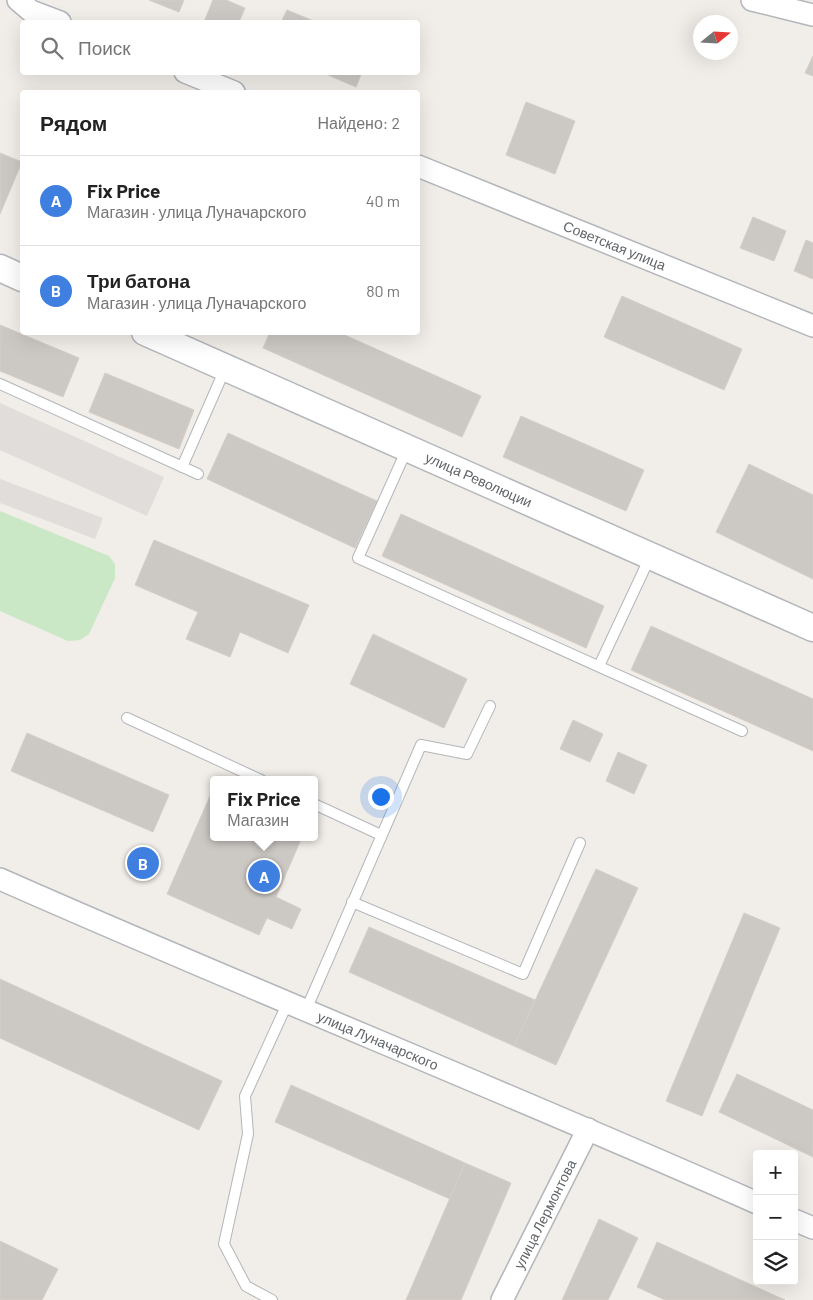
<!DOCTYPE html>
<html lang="ru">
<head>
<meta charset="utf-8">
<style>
  :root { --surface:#fff; --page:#f2f2f2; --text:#222; --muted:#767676; --line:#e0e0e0; --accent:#0b8043 }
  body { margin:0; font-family:Barlow,sans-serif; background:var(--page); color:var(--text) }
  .controls { position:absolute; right:15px; bottom:15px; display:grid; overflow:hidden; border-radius:5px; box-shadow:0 5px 20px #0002 }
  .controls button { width:45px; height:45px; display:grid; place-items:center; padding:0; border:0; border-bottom:1px solid var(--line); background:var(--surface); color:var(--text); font:25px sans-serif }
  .compass { position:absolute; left:693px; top:15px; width:45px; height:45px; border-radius:50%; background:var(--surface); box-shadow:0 5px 20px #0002; rotate:72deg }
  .you { position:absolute; left:380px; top:796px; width:18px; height:18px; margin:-12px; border:4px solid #fff; border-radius:50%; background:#1a73e8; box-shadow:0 0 0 8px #1a73e833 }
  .badge { display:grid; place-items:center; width:32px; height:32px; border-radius:50%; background:var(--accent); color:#fff; font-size:16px; font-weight:700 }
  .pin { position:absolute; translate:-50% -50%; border:2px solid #fff; box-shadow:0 1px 5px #0006 }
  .popup { position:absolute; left:210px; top:776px; width:108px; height:65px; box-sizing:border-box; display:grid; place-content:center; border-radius:5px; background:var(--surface); filter:drop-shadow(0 1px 4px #0005); font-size:16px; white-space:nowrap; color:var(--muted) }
  .popup b { font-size:19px; color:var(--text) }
  .popup::after { content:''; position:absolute; left:50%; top:100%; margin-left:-10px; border:10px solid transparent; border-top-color:var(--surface) }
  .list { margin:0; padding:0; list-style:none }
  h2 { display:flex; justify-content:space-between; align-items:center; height:65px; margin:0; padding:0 20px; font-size:21px }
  h2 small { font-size:16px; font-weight:400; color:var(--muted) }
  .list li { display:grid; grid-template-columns:32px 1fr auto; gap:15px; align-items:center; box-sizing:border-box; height:90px; padding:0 20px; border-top:1px solid var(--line) }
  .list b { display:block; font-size:19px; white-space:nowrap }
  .list p { margin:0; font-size:16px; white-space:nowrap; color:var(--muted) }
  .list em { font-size:16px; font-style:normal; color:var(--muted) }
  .icon { flex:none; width:28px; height:28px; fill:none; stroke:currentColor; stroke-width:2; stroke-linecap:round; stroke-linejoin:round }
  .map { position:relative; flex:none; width:813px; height:1300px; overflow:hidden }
  .search { position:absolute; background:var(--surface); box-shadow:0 5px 20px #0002; left:20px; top:20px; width:400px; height:55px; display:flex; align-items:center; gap:12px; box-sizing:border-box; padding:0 18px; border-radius:5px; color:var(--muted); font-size:19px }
  .panel { position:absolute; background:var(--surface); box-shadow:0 5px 20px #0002; left:20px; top:90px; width:400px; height:245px; border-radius:5px }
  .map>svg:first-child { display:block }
  .industrial { fill:#e0ddda }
  .green { fill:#cae8c5 }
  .building { fill:#ccc8c4; stroke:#d6cec6 }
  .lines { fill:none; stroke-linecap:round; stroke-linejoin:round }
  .service-casing { stroke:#b3b6ba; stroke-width:12 }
  .minor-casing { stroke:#b3b6ba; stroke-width:24 }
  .tertiary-casing { stroke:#b3b6ba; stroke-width:29 }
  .service { stroke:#fff; stroke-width:10 }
  .minor { stroke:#fff; stroke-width:21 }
  .tertiary { stroke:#fff; stroke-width:26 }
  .labels { text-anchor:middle; stroke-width:4.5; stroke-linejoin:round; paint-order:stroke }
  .street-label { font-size:14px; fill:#5f6468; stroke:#fff }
</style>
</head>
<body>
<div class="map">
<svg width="813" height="1300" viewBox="0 0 813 1300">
  <rect width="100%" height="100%" fill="#f1ede8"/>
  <path class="industrial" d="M0 403 164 477 147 516 0 450Z
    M0 479 103 518 95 539 0 503Z"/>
  <path class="green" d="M0 511 109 556 115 564V578L89 634 80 640 68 641 0 611Z"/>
  <path class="building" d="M149 0H184L179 12Z
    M213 0H226L245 8 239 22H204Z
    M287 10 316 22H281Z
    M813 56V76L805 73Z
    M321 72H362L356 87Z
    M526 102 575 121 555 174 506 155Z
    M0 153 22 162 0 214Z
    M753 217 786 231 774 261 740 248Z
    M806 240 813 243V279L794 271Z
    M622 296 742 349 724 390 604 337Z
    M0 325 79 358 63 397 0 371Z
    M270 332H338L481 396 462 437 263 348Z
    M105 373 194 410 179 449 89 412Z
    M521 416 644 470 626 511 503 457Z
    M228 433 377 501 355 548 207 479Z
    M749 464 813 495V579L716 532Z
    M401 514 604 606 586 648 382 556Z
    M154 540 309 605 288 653 240 632 230 657 186 639 198 612 135 585Z
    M651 626 813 699V751L631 670Z
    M373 634 467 679 444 728 350 684Z
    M573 720 603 734 590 762 560 749Z
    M27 733 169 795 153 832 11 771Z
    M618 752 647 765 634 794 606 781Z
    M214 787V837H302L276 897 301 909 292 929 267 918 259 935 167 894Z
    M135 847 160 856 152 878 127 868Z
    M596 869 638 888 556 1065 514 1046Z
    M744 913 780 928 702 1116 666 1101Z
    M369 927 535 1000 514 1046 349 972Z
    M0 979 222 1081 199 1130 0 1038Z
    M737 1074 813 1110V1157L719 1112Z
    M291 1085 465 1163 450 1199 275 1122Z
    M465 1163 511 1183 461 1300H406Z
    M599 1219 638 1238 608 1300H562Z
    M0 1241 58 1269 42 1300H0Z
    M657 1242 785 1300H665L637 1287Z"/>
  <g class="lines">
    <defs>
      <path id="service" d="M0 384 198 474
        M407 449 358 558 742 731
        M182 467 225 369
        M599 666 650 557
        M127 718 261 780
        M314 804 381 835
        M352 902 523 974 580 843
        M306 1010 421 745 467 754 490 706
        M272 1300 246 1286 224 1244 248 1134 245 1096 288 1002"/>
      <g id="minor">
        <path d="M18 0 31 11 60 22"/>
        <path d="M752 0 813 15"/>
        <path d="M185 72 234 92"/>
        <path id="s1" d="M418 166 813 326"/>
        <path id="s2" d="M0 879C251 990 506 1092 757 1203"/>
        <path d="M794 1220 813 1228"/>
        <path id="s3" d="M502 1300 588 1129"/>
      </g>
      <g id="tertiary">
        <path d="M0 268 22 278"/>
        <path id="s4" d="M145 332 813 628"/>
      </g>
    </defs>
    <use href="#service" class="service-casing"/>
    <use href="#minor" class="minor-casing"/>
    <use href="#tertiary" class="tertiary-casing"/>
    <use href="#service" class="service"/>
    <use href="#minor" class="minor"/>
    <use href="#tertiary" class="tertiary"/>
  </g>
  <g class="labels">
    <g class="street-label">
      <text dy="5" stroke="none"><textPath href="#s1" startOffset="212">Советская улица</textPath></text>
      <text dy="5" stroke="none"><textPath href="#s4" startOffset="365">улица Революции</textPath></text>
      <text dy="5" stroke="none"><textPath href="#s2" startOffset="411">улица Луначарского</textPath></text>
      <text dy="5" stroke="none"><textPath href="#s3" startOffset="96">улица Лермонтова</textPath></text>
    </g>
  </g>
</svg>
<div class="controls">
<button>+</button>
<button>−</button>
<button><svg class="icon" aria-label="layers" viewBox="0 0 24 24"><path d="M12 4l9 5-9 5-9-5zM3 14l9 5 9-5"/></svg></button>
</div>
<svg class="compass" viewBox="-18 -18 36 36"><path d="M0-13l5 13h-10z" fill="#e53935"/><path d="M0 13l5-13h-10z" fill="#767676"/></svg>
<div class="you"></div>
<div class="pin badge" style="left:264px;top:876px;background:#3f7fe0">A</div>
<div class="popup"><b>Fix Price</b>Магазин</div>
<div class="pin badge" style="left:143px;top:863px;background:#3f7fe0">B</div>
<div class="search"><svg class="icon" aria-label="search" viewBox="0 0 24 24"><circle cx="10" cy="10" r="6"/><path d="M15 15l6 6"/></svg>Поиск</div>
<section class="panel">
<h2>Рядом<small>Найдено: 2</small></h2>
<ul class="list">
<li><span class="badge" style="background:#3f7fe0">A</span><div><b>Fix Price</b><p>Магазин · улица Луначарского</p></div><em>40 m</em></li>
<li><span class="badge" style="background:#3f7fe0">B</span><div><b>Три батона</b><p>Магазин · улица Луначарского</p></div><em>80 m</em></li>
</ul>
</section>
</div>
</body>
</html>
